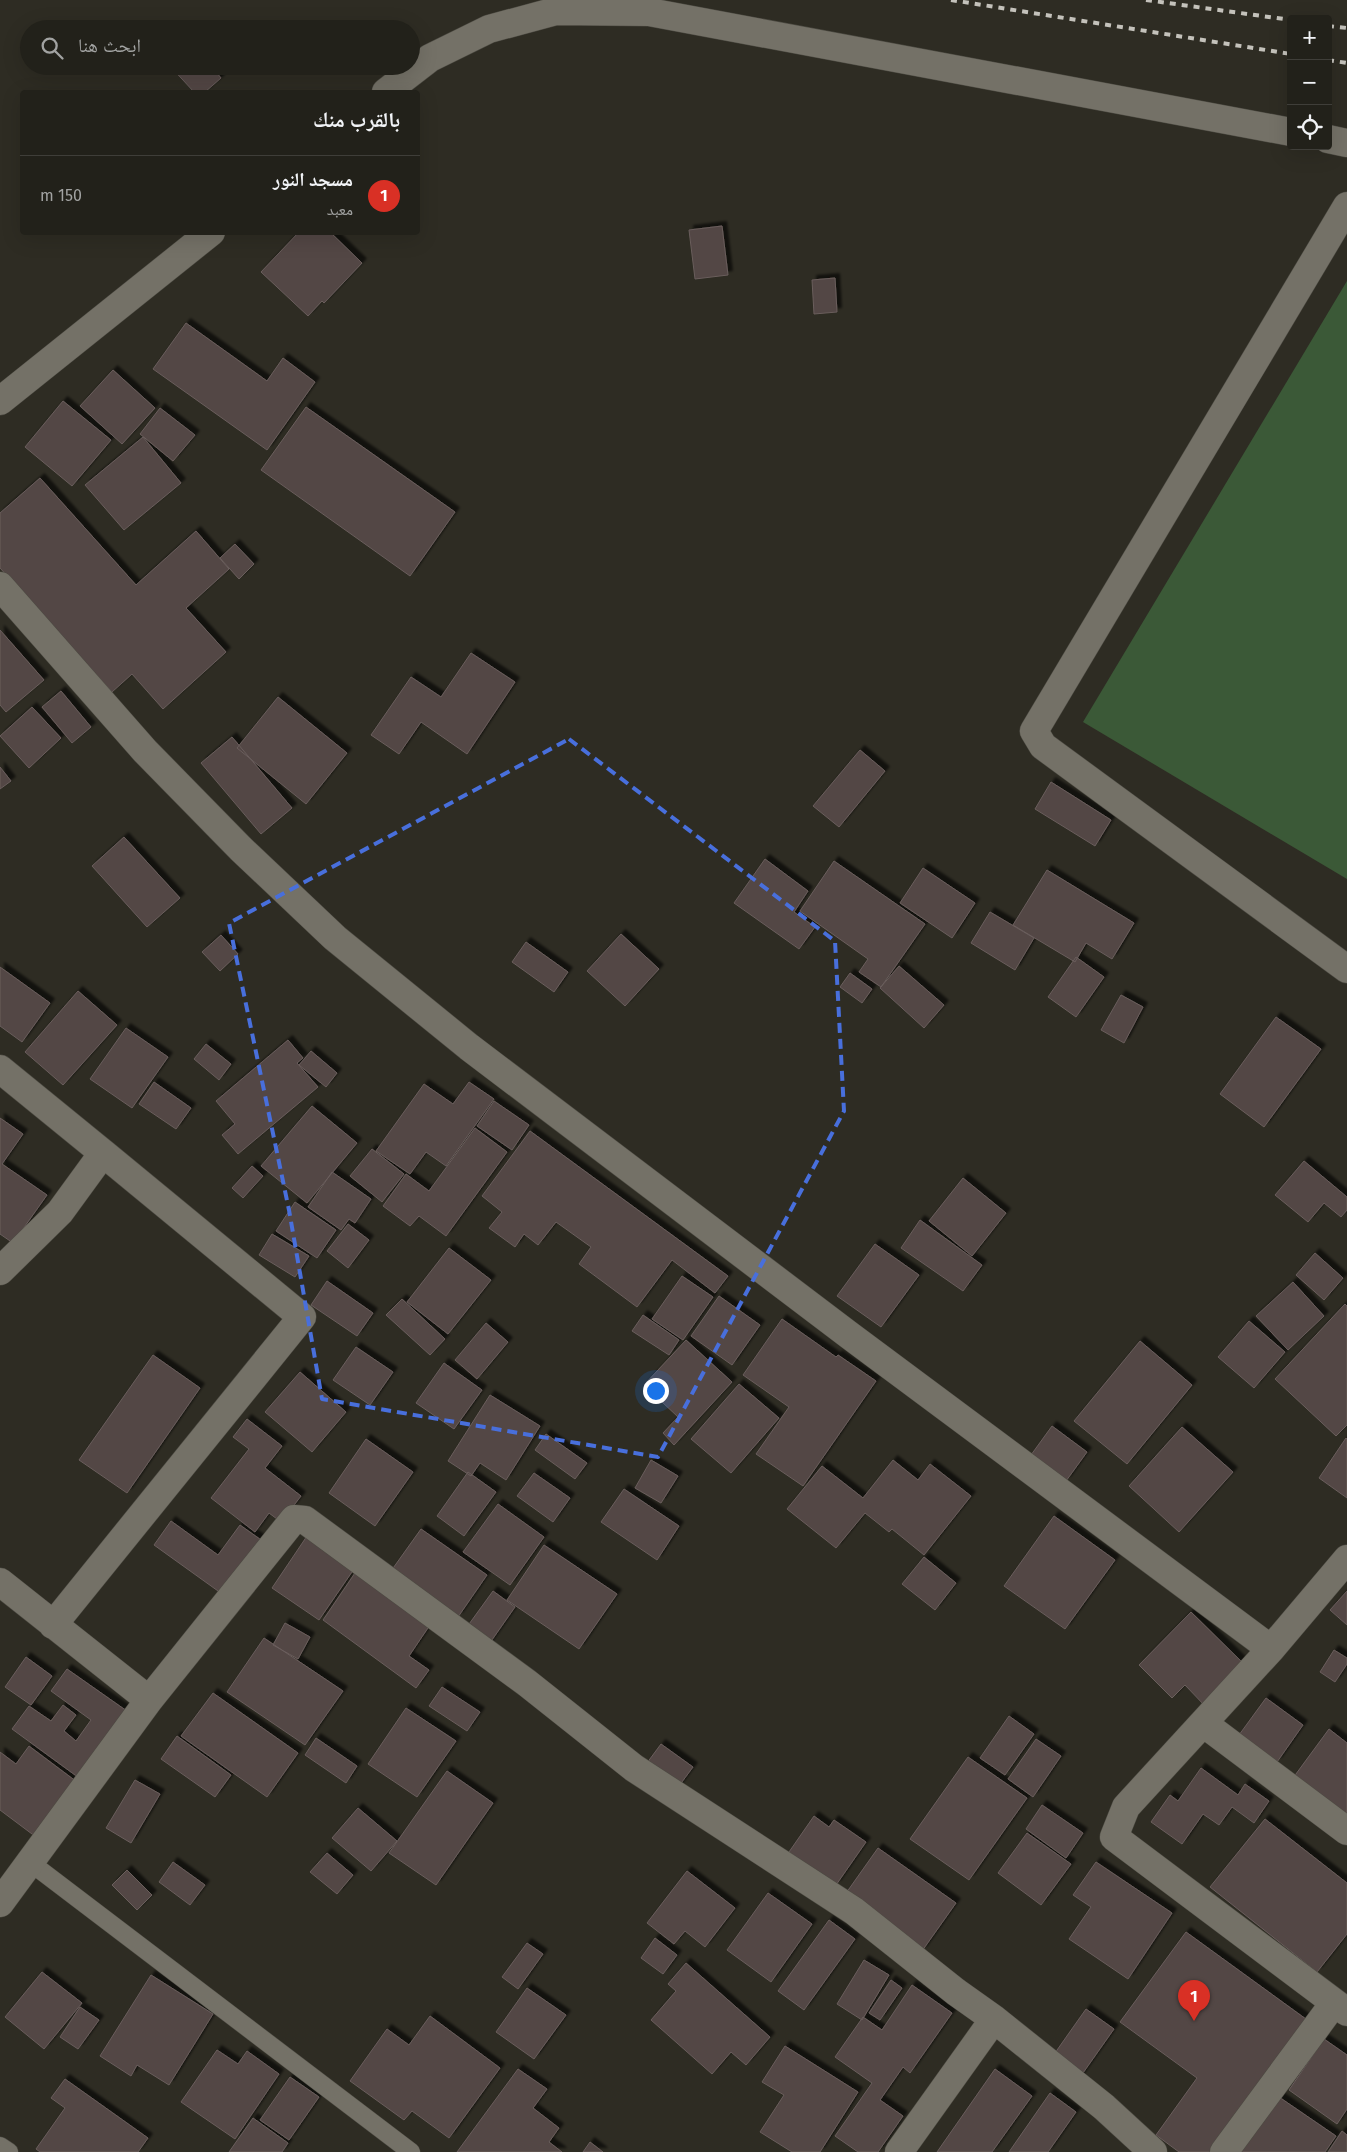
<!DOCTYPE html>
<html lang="ar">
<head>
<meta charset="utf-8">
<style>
  :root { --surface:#22211a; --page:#2a2923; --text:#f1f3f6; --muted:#a2a3a2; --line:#3f3e39; --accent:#d93025 }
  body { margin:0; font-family:"Fira Sans","Noto Naskh Arabic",sans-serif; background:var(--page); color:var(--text); direction:rtl }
  .controls { position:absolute; right:15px; top:15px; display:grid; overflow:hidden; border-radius:5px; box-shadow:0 5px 20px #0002 }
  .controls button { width:45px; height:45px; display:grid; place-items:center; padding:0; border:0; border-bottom:1px solid var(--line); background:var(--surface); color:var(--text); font:25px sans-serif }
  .you { position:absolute; left:655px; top:1390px; width:18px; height:18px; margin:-12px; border:4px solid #fff; border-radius:50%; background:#1a73e8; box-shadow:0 0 0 8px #1a73e833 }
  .badge { display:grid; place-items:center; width:32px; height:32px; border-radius:50%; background:var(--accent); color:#fff; font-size:16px; font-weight:700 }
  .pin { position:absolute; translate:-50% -41px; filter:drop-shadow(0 1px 2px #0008) }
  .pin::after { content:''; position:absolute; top:26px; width:18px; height:15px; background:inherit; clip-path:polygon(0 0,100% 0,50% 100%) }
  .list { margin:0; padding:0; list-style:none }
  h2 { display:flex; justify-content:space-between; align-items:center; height:65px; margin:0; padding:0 20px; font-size:21px }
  h2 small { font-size:16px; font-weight:400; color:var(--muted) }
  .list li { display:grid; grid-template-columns:32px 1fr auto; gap:15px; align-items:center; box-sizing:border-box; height:80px; padding:0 20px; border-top:1px solid var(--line) }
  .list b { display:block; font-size:19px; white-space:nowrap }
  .list p { margin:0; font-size:16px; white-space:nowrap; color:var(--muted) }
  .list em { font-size:16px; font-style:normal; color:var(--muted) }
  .icon { flex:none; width:28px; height:28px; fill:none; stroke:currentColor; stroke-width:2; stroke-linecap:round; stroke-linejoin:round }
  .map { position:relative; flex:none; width:1347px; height:2152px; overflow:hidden; direction:ltr }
  .search { position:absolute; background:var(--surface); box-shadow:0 5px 20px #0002; left:20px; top:20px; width:400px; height:55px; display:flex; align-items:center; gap:12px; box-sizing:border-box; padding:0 18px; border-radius:28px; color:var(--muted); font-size:19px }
  .panel { position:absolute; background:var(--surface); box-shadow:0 5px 20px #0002; left:20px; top:90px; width:400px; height:145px; border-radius:5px; direction:rtl }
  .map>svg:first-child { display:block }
  .green { fill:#3b5937 }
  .building { fill:#524645; stroke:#6a5e5c; filter:url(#shadow) }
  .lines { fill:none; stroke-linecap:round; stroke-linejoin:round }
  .service-casing { stroke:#4c4a42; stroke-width:19 }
  .minor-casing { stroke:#4c4a42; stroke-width:29 }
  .tertiary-casing { stroke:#4c4a42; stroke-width:29 }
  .service { stroke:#747167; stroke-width:18 }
  .minor { stroke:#747167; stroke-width:28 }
  .tertiary { stroke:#747167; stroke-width:28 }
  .rail { stroke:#c4c2bb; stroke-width:4; stroke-dasharray:6 6; stroke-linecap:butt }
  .marked { fill:none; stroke:#486fdc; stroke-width:4; stroke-dasharray:10 6; stroke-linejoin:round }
</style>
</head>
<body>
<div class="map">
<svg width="1347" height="2152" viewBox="0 0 1347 2152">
  <defs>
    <filter id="shadow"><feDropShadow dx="4.5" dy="-4.5" stdDeviation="1" flood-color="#0009"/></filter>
  </defs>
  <rect width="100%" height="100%" fill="#2e2c23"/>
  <path class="green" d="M1347 281V879L1083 722Z"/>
  <path class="building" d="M170 66H211L221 78 205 92H194Z
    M722 226 728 275 695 279 689 230Z
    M299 232H330L362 263 324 303 322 301 308 316 261 272Z
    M835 278 837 312 814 314 812 280Z
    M186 323 267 381 283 358 315 382 267 450 153 369Z
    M113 370 155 408 122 444 80 406Z
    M63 401 111 440 72 486 25 447Z
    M306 407 455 512 410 576 261 470Z
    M160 408 195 435 173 461 140 434Z
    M143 437 181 483 124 530 85 485Z
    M40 478 136 585 196 531 229 569 186 608 226 652 163 709 132 674 112 692 0 568V513Z
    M235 544 254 564 239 579 220 558Z
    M0 630 44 680 6 712 0 705Z
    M471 653 515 682 467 754 421 722 399 754 371 735 411 677 441 697Z
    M61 691 91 727 72 743 42 707Z
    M278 697 347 753 306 804 237 748Z
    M32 707 61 738 29 768 0 736Z
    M232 737 292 808 261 834 201 763Z
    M860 750 885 771 839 827 813 806Z
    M0 767 11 781 0 789Z
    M1051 782 1111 820 1095 846 1035 809Z
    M124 837 180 898 147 927 92 866Z
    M765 859 808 891 794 912 815 927 799 949 734 903Z
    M834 861 925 924 881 987 859 972 868 959 800 911Z
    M923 868 975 903 952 938 900 903Z
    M1047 870 1134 923 1112 959 1086 943 1075 962 1013 925Z
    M990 912 1034 938 1015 970 971 943Z
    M621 934 659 969 625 1006 587 971Z
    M221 935 238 954 220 971 202 952Z
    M526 942 568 972 554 992 512 962Z
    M1076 957 1104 977 1076 1017 1048 997Z
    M899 966 944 1005 924 1028 880 988Z
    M0 967 50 1003 22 1042 0 1026Z
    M850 973 872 989 862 1003 840 987Z
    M78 991 117 1025 63 1085 25 1052Z
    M1121 995 1143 1007 1124 1043 1101 1030Z
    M1276 1017 1321 1049 1264 1127 1220 1094Z
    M126 1028 168 1057 132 1108 90 1079Z
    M288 1040 303 1058 297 1063 318 1087 238 1154 222 1135 235 1124 216 1101Z
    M206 1044 231 1064 219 1080 194 1059Z
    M311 1051 337 1073 326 1087 299 1065Z
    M154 1082 191 1108 176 1129 139 1104Z
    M469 1082 494 1099 446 1166 426 1152 410 1174 376 1151 424 1084 453 1104Z
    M494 1101 529 1125 512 1150 477 1126Z
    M312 1106 357 1143 307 1203 261 1166Z
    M0 1118 23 1134 2 1164 47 1195 13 1243 0 1234Z
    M475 1128 507 1152 446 1236 419 1216 410 1226 383 1206 406 1174 429 1191Z
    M530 1131 728 1276 715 1293 672 1260 637 1307 579 1264 591 1247 556 1222 538 1245 524 1234 515 1247 489 1228 502 1212 482 1196Z
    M372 1149 404 1174 382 1202 350 1176Z
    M1304 1161 1347 1197V1210L1341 1217 1324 1203 1308 1222 1275 1195Z
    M252 1166 263 1176 243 1198 232 1188Z
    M332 1172 371 1199 355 1223 349 1219 341 1230 308 1207Z
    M963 1178 1006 1213 972 1256 929 1221Z
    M295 1202 336 1230 317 1258 276 1231Z
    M920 1220 982 1265 963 1291 901 1248Z
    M348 1224 369 1240 348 1268 327 1251Z
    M272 1234 309 1256 295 1277 259 1255Z
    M875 1244 919 1275 881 1327 837 1296Z
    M449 1248 491 1280 448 1334 407 1302Z
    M1315 1253 1343 1278 1324 1300 1296 1275Z
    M682 1276 713 1297 683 1340 652 1319Z
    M327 1281 373 1313 357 1336 311 1305Z
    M1293 1282 1324 1316 1288 1350 1256 1316Z
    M719 1296 760 1325 732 1365 691 1336Z
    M402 1299 445 1339 430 1355 386 1315Z
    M1345 1304 1347 1306V1425L1336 1436 1275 1379Z
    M643 1315 679 1340 669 1355 632 1331Z
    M782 1319 836 1357 838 1355 876 1381 803 1486 756 1454 789 1407 743 1375Z
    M1249 1321 1285 1352 1254 1388 1218 1357Z
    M486 1323 508 1342 477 1379 455 1360Z
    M686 1340 732 1382 674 1445 663 1433 678 1417 644 1385Z
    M1140 1341 1192 1385 1127 1464 1074 1421Z
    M356 1347 393 1372 370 1405 333 1380Z
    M153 1355 200 1388 127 1493 79 1460Z
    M444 1363 482 1390 454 1429 416 1403Z
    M300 1372 346 1412 312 1452 265 1412Z
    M739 1384 779 1418 731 1473 691 1439Z
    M490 1395 540 1426 506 1480 480 1463 471 1476 448 1461Z
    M247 1419 282 1446 265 1468 301 1496 281 1522 269 1513 255 1532 211 1498 249 1449 233 1437Z
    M1052 1426 1087 1452 1066 1481 1031 1455Z
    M1182 1427 1233 1472 1179 1532 1129 1486Z
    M546 1434 587 1463 575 1479 535 1450Z
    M1346 1438 1347 1439V1498L1319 1478Z
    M366 1439 413 1472 375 1526 329 1493Z
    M651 1460 678 1476 661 1503 635 1488Z
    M893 1460 918 1480 930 1464 971 1496 924 1555 892 1529 889 1532 865 1513 836 1548 787 1509 822 1466 863 1498Z
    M468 1472 496 1492 464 1536 437 1516Z
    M534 1473 570 1498 553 1522 517 1496Z
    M624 1489 679 1526 657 1560 601 1522Z
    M498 1504 544 1537 510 1585 463 1552Z
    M1054 1516 1115 1560 1065 1629 1004 1586Z
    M171 1521 218 1555 240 1525 264 1542 225 1596 154 1545Z
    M421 1529 487 1575 458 1617 391 1571Z
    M307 1536 354 1569 319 1620 272 1588Z
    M544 1545 617 1594 579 1649 507 1600Z
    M924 1557 956 1583 935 1610 902 1584Z
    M355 1573 430 1625 409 1656 429 1670 416 1688 323 1620Z
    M493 1591 515 1607 487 1647 464 1631Z
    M1347 1591V1625L1330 1610Z
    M1191 1612 1247 1667 1206 1707 1185 1685 1172 1698 1139 1665Z
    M285 1623 310 1637 298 1659 273 1645Z
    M264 1638 343 1691 305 1745 227 1692Z
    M1334 1650 1347 1658V1664L1335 1682 1320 1672Z
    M26 1657 52 1676 31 1705 5 1687Z
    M67 1669 134 1716 86 1783 12 1729 29 1706 51 1721 63 1705 76 1715 64 1731 76 1741 91 1720 51 1691Z
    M442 1687 480 1712 467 1731 429 1706Z
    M213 1693 298 1753 267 1797 181 1736Z
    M1266 1698 1303 1725 1277 1762 1239 1735Z
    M406 1708 456 1741 417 1797 368 1764Z
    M1009 1716 1034 1734 1005 1775 980 1758Z
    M1329 1729 1347 1743V1818L1293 1778Z
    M177 1736 231 1775 215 1797 161 1759Z
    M316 1738 357 1766 346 1783 305 1755Z
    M1036 1739 1061 1756 1033 1797 1008 1779Z
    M661 1744 693 1767 676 1790 644 1767Z
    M29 1746 81 1785 40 1840 0 1810V1752L16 1764Z
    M968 1757 1027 1798 969 1880 910 1839Z
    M1201 1768 1238 1795 1245 1784 1269 1801 1254 1823 1232 1807 1219 1825 1203 1814 1182 1844 1151 1822 1170 1795 1178 1801Z
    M447 1771 493 1803 436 1885 389 1853Z
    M135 1780 160 1794 131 1843 106 1828Z
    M1042 1805 1083 1833 1066 1858 1026 1829Z
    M358 1808 397 1841 371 1871 332 1838Z
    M814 1816 829 1827 834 1820 866 1842 836 1885 789 1852Z
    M1265 1819 1347 1883V1934L1317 1972 1210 1887Z
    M1027 1833 1071 1864 1041 1905 998 1873Z
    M878 1848 956 1903 922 1951 844 1896Z
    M327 1853 353 1875 337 1894 310 1872Z
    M173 1862 205 1885 190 1905 159 1882Z
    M1096 1862 1172 1913 1128 1979 1069 1939 1091 1907 1073 1895Z
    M127 1870 152 1895 137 1910 112 1885Z
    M687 1871 735 1908 705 1947 685 1931 674 1944 647 1923Z
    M768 1893 812 1924 771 1982 727 1950Z
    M829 1920 855 1939 804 2010 778 1991Z
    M1186 1932 1310 2022 1215 2152H1179L1156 2135 1197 2078 1120 2022Z
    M655 1938 677 1955 663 1974 641 1958Z
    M527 1943 543 1954 518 1989 502 1977Z
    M864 1960 889 1975 862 2020 837 2004Z
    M686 1963 770 2037 746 2065 731 2052 712 2074 651 2020 676 1991 668 1984Z
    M42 1972 82 2003 44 2049 5 2017Z
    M151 1975 213 2014 169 2085 137 2065 131 2076 100 2056Z
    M891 1980 902 1988 880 2020 869 2013Z
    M912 1985 952 2013 910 2073 903 2067 880 2100 903 2116 878 2152H858L835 2136 872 2083 835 2057 863 2017 882 2030Z
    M527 1988 566 2015 534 2059 496 2032Z
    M80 2007 99 2020 78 2049 60 2037Z
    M1086 2009 1114 2029 1078 2080 1050 2060Z
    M430 2016 500 2068 449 2138 412 2111 404 2120 350 2081 387 2029 409 2045Z
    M1324 2039 1347 2055V2109L1337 2124 1289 2090Z
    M785 2046 858 2092 820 2152H792L760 2132 784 2095 762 2082Z
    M217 2050 238 2064 247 2051 279 2074 235 2139 181 2102Z
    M518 2069 547 2089 533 2108 559 2128 549 2142 562 2152H457Z
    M995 2069 1032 2096 992 2152H937Z
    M290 2077 319 2097 289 2140 260 2120Z
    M65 2079 148 2138 138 2152H40L36 2149 65 2108 51 2098Z
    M1050 2093 1076 2112 1048 2152H1009Z
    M1279 2097 1336 2136 1325 2152H1241Z
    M253 2118 288 2143 282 2152H229Z
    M1342 2131 1347 2135V2152H1328Z
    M590 2142 603 2152H583Z"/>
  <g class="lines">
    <defs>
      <path id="service" d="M31 1863 411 2152
        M0 2146 9 2152"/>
      <path id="minor" d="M1347 206 1034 731 1043 746 1347 969
        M0 586 145 751 241 849 335 938 469 1047 849 1335 1271 1649
        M0 1069 103 1153 60 1212 0 1271
        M1347 1559 1271 1649 1126 1807 1114 1837 1347 2012
        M0 1582 149 1700
        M53 1625 302 1317 103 1153
        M1203 1723 1347 1831
        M0 1903 149 1700 294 1519 305 1520 527 1683 634 1768 854 1911 956 1992 994 2019 1104 2107 1153 2152
        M899 2152 994 2019
        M1224 2152 1334 2003"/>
      <path id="tertiary" d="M386 92 430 58 489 29 556 11 649 12 1291 132
        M1328 139 1347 143
        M0 401 211 232"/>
    </defs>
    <use href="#service" class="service-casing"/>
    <use href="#minor" class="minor-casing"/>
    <use href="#tertiary" class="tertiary-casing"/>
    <use href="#service" class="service"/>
    <use href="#minor" class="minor"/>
    <use href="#tertiary" class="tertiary"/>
    <path class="rail" d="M951 0 1291 54
      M1146 0 1291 20
      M1328 26 1347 28
      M1328 60 1347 63"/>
  </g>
  <path class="marked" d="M569 739 835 941 844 1111 658 1457 322 1399 289 1210 229 923Z"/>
</svg>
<div class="controls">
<button>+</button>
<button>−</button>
<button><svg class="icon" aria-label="locate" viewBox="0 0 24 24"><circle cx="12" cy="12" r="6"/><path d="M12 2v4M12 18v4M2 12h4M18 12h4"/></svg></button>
</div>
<div class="you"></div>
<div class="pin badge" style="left:1194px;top:2021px">1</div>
<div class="search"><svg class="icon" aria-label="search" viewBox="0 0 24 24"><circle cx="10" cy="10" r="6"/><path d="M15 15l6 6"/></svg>ابحث هنا</div>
<section class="panel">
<h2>بالقرب منك<small></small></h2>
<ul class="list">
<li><span class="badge">1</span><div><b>مسجد النور</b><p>معبد</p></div><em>150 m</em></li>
</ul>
</section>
</div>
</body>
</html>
